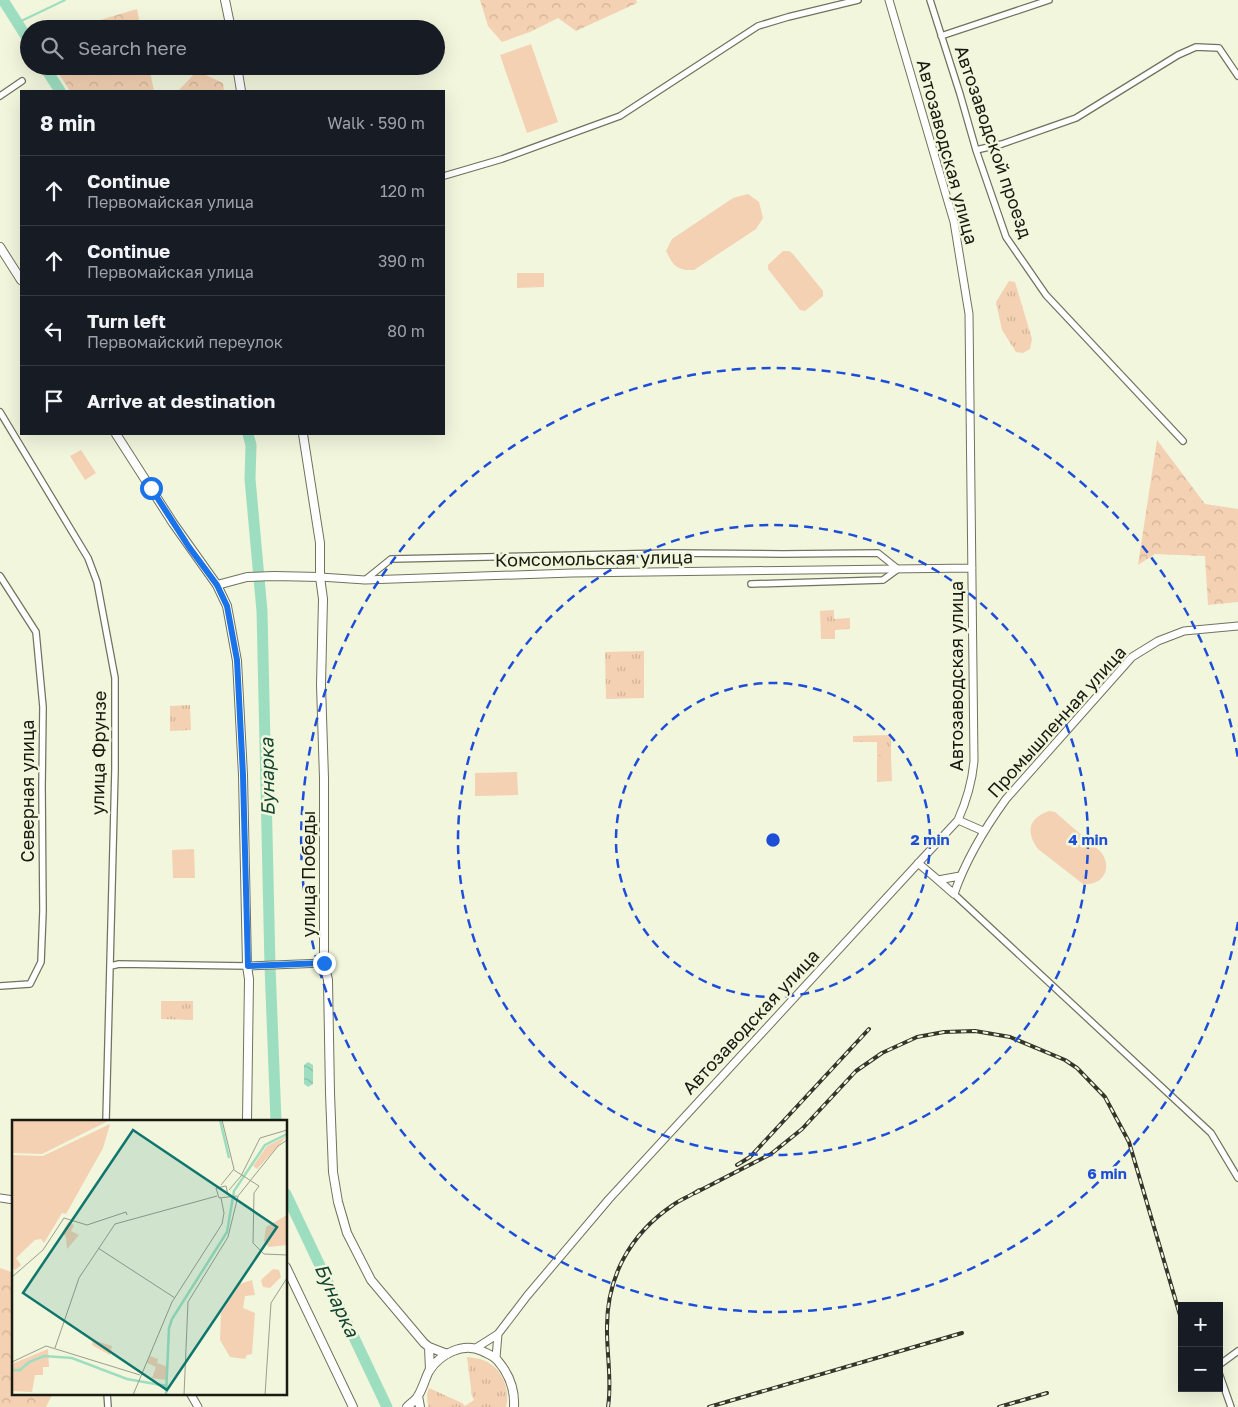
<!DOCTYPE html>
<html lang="en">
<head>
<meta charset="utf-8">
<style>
  :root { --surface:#171b24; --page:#20242c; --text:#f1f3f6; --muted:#9ea1a6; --line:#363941 }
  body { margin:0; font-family:"Golos Text",sans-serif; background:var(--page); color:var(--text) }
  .controls { position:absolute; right:15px; bottom:15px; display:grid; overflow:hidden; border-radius:0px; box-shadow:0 5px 20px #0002 }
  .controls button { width:45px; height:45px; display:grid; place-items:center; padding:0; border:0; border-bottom:1px solid var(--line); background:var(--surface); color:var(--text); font:25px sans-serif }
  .stop { position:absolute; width:15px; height:15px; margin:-11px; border:4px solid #1a73e8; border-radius:50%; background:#fff }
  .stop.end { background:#1a73e8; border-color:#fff; box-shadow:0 1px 5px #0008 }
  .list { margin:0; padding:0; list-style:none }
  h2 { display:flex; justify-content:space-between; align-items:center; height:65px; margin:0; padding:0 20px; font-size:21px }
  h2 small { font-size:16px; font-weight:400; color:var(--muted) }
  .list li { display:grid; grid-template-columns:32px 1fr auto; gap:15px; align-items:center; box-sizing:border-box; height:70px; padding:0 20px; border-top:1px solid var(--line) }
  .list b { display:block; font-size:19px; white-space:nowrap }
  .list p { margin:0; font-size:16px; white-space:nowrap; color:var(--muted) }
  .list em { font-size:16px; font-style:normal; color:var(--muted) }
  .icon { flex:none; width:28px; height:28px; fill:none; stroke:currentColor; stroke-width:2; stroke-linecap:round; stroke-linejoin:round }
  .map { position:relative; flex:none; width:1238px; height:1407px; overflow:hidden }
  .search { position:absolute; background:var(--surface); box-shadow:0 5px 20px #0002; left:20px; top:20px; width:425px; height:55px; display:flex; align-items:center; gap:12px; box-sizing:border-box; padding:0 18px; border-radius:28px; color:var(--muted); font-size:19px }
  .panel { position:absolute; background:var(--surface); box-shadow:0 5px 20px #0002; left:20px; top:90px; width:425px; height:345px; border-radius:0px }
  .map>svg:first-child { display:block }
  .grass { fill:url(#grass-tufts) }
  .forest { fill:url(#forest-crowns) }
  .pitch { fill:#f3d1b2 }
  .water { fill:url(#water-waves) }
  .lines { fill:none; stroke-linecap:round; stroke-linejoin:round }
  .stream { stroke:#9edec0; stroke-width:2 }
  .river { stroke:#9edec0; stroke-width:11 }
  .minor-casing { stroke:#70735d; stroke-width:8 }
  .tertiary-casing { stroke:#70735d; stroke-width:9 }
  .secondary-casing { stroke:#70735d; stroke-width:10 }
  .minor { stroke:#fff; stroke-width:5.5 }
  .tertiary { stroke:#fff; stroke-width:7 }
  .secondary { stroke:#fff; stroke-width:8 }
  .rail-casing { stroke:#35362b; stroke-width:4 }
  .rail { stroke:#f2f6dd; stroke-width:2; stroke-dasharray:5.5; stroke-linecap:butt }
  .route { stroke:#1a73e8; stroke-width:6 }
  .ring { fill:none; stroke:#1d4ed8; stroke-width:2.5; stroke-dasharray:9 6 }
  .labels { text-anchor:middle; stroke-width:5; stroke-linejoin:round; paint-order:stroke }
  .street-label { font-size:18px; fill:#191a11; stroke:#f2f6dd }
  .water-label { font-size:19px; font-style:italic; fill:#124532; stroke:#f2f6dd }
  .inset-river { fill:none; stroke:#9edec0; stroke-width:2.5 }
  .inset-road { fill:none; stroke:#9b9e8b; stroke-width:1 }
  .view { fill:#0f766e; fill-opacity:0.15; stroke:#0f766e; stroke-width:2.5 }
  .inset-edge { fill:none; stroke:#191a11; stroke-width:2.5 }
  .centre { fill:#1d4ed8; stroke:#f2f6dd; stroke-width:2.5 }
  .ring-label { font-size:15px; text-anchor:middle; font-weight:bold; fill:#1d4ed8; stroke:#f2f6dd; stroke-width:5; stroke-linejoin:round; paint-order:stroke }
</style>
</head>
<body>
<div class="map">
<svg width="1238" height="1407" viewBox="0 0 1238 1407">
  <defs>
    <pattern id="grass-tufts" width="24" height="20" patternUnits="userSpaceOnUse" patternTransform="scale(1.25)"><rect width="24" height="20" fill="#f3d1b2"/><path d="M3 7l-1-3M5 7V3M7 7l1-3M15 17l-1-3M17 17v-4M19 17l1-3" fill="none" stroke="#d0b398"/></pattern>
    <pattern id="forest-crowns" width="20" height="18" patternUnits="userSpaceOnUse" patternTransform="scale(1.25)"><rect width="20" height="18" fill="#f3d1b2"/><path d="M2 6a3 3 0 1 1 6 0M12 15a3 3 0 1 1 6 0" fill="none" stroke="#d0b398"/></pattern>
    <pattern id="water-waves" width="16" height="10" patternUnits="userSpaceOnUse" patternTransform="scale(1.25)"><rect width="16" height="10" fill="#9edec0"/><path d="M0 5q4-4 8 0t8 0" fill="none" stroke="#88bea4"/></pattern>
  </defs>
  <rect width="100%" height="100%" fill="#f2f6dd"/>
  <path class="grass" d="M1009 281 1015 282 1032 339 1030 349 1023 353 1016 352 1002 330 996 302Z
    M834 610V619L850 618V629L835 630V639H821L820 611Z
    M644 651V698L606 699 605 652Z
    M190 705 191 730 170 731V706Z
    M891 735V756H877V742H853V736Z
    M161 1001H193V1020L161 1019Z
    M467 1357C472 1358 478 1358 483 1360 501 1367 511 1388 506 1407H428L427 1395 429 1388 462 1403 465 1406 474 1400 472 1396Z"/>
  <path class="forest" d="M480 0H636L637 3 576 31 558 18 530 32 502 42 488 26Z
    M137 9 141 29H82L90 23Z
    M54 66H149L154 91H70Z
    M197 71 223 83 224 91H178Z
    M1157 440 1205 504 1238 509V602L1208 605 1205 556 1155 554 1138 565Z
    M0 1268 14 1273V1393H53L46 1407H0Z"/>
  <path class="pitch" d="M531 44 558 122 527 133 500 55Z
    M748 194 759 202 763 218 756 229 694 270C678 271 673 266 666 251L672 239 733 198Z
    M783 251H789L793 254 823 291V296L805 311 800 310 768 269V265Z
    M517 273H544V287L517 288Z
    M81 450 96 473 85 480 70 456Z
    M877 756H891L892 781 877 782Z
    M517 772 518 795 475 796V773Z
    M1049 811 1055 812 1101 852C1113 868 1103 886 1083 884L1038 849C1025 831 1029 818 1049 811Z
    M194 849 195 878H173L172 850Z"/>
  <path class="water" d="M308 1062 313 1065V1084L308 1087 304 1084V1065Z"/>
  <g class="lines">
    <path class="stream" d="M17 23 65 0"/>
    <path class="river" d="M3 0 29 41
      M44 66 60 91
      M248 434 251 445 250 479 262 611 270 966 276 1121
      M286 1194 387 1407"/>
    <defs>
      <path id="minor" d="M930 0 960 94 976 150 1006 237 1046 295 1183 441
        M941 36 1049 0
        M0 96 22 81
        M976 150 1002 144 1076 118 1178 55 1196 47 1219 48 1238 76
        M444 176 502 159 620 116 758 26 788 17 858 0
        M0 412 88 558 97 582 115 678V770L106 1121
        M0 576 36 632 43 707 42 787 43 911 41 962 30 984 0 986
        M365 580 391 559 670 553 782 554 878 553 898 569 883 580 751 584
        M954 894 1211 1133 1238 1178
        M111 966 119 964 247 966
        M1219 1365 1238 1351
        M1219 1373 1231 1407
        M107 1393 108 1407"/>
      <path id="tertiary" d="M320 577 365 580 572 573 972 568
        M958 820 983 831
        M918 863 938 880 960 876
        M938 880 954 894C966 859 985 828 1006 799L1132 657 1158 641 1184 631 1238 626
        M247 966 324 963
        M0 1198 14 1200
        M476 1348 498 1334 527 1296 609 1199 958 820C967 800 972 783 974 761L969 314 954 222 889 0
        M496 1358 498 1334
        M190 1393 198 1407"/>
      <path id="secondary" d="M225 0 231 29
        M237 66 241 91
        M0 247 21 280
        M116 434 173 523 217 585 227 606 237 661 243 775 247 966 249 979 247 1121
        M303 434 320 543V577L323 599 321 685 324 778V963L328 980 330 1093 333 1172 338 1202 347 1233 371 1280 424 1343 429 1347 447 1354
        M217 585 247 577 274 576 320 577
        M286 1267 353 1407
        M429 1347 430 1370
        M418 1396 420 1407
        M407 1407C411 1403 416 1400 418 1396 423 1388 425 1379 429 1371 440 1354 463 1342 482 1351 488 1354 494 1356 498 1361 509 1374 515 1390 514 1407"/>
    </defs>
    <use href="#minor" class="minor-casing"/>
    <use href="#tertiary" class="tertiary-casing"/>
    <use href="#secondary" class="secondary-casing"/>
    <use href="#minor" class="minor"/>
    <use href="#tertiary" class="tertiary"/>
    <use href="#secondary" class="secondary"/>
    <defs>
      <path id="rail" d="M737 1165 750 1157 869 1029
        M695 1193 771 1154 802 1129 856 1071 882 1053 917 1037 944 1032 975 1031 1010 1037 1065 1060 1077 1068 1105 1097 1129 1142 1182 1322
        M608 1407C612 1382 607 1356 607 1331 606 1278 629 1235 673 1205 681 1199 691 1196 699 1190
        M709 1407 962 1333
        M999 1407 1047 1393"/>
    </defs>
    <use href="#rail" class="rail-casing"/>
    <use href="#rail" class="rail"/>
  </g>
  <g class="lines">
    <path class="route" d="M151 488 189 547 217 585 227 606 237 660 243 775 248 966 324 963"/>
  </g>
  <g class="ring">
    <circle cx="773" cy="840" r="157"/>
    <circle cx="773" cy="840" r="315"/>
    <path d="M1238 922A472 472 0 1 1 1238 758"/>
  </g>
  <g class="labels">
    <g class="street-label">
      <text transform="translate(993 142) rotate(71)" y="6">Автозаводской проезд</text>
      <text transform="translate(947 152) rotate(75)" y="6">Автозаводская улица</text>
      <text transform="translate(594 559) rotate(-1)" y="6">Комсомольская улица</text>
      <text transform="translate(957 676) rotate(-90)" y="6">Автозаводская улица</text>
      <text transform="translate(1057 722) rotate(-48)" y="6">Промышленная улица</text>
      <text transform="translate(99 753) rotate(-89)" y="6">улица Фрунзе</text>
      <text transform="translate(28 791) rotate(-90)" y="6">Северная улица</text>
      <text transform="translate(309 874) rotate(-90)" y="6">улица Победы</text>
      <text transform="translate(751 1022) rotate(-47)" y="6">Автозаводская улица</text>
    </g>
    <g class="water-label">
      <text transform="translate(267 777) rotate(-91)" y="7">Бунарка</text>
      <text transform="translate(337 1300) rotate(65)" y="7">Бунарка</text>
    </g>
  </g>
  <g transform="translate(12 1120)">
    <rect width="275" height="275" fill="#f2f6dd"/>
    <path d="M0 0H98L30 34 0 33ZM98 4 91 28 54 94 50 93 32 123 29 119 23 120 4 138 9 145 3 150 0 147V35L31 36ZM275 16 245 49 241 46 255 26ZM275 95V125L257 127 252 121 254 107ZM56 102 62 105 59 111 67 115 55 129 54 117 50 113ZM240 160 243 175 233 176 231 188 243 193 240 234 235 235 233 239 218 237 208 220 209 193 228 164ZM81 220 100 226 98 235 80 225ZM36 229 37 247H31V255H23L20 272 0 271V244ZM138 236 146 239 145 243 154 246V260L140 258 144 247 135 243Z" fill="#f3d1b2"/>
    <path d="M261 149 267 150 269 157 258 168 251 167 249 160Z" fill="#f3d1b2"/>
    <path class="inset-river" d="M208 0 217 38M0 250H8L17 242 32 236 60 238 115 259 155 266M154 275 157 208 160 199 215 112 222 71 253 25 275 14"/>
    <path class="inset-road" d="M222 50 247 66 242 73M209 65 222 49 210 0M217 70 229 56 248 18 275 10M242 73 241 123 252 134 275 135M216 75 214 66 204 68 207 78 225 76M86 128 163 178M0 157 31 130 52 98 75 105 114 92 115 95M43 228 67 158 103 104 205 76M0 242 34 226 128 255M121 275 160 182 210 104 212 93 209 78M172 275 176 182 216 117 226 76 266 26 275 20M253 275 259 183 275 158"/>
    <path class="view" d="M121 10 265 107 155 270 11 173Z"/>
    <rect width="275" height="275" class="inset-edge"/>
  </g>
  <circle cx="773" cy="840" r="8" class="centre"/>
  <g class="ring-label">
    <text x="930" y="845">2 min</text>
    <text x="1088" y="845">4 min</text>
    <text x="1107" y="1179">6 min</text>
  </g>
</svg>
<div class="controls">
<button>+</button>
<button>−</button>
</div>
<div class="stop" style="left:151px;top:488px"></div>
<div class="stop end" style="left:324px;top:963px"></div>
<div class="search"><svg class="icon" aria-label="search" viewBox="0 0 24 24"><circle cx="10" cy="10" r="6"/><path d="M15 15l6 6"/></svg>Search here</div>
<section class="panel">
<h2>8 min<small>Walk · 590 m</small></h2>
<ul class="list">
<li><svg class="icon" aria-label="ahead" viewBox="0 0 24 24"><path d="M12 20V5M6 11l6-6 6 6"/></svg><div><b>Continue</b><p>Первомайская улица</p></div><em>120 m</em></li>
<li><svg class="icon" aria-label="ahead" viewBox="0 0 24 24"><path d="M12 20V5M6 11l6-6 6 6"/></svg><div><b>Continue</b><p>Первомайская улица</p></div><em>390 m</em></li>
<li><svg class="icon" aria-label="left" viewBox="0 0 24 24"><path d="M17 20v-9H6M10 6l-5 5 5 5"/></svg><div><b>Turn left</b><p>Первомайский переулок</p></div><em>80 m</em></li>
<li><svg class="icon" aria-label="arrive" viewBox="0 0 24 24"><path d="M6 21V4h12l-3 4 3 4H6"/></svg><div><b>Arrive at destination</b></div></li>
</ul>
</section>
</div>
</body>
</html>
